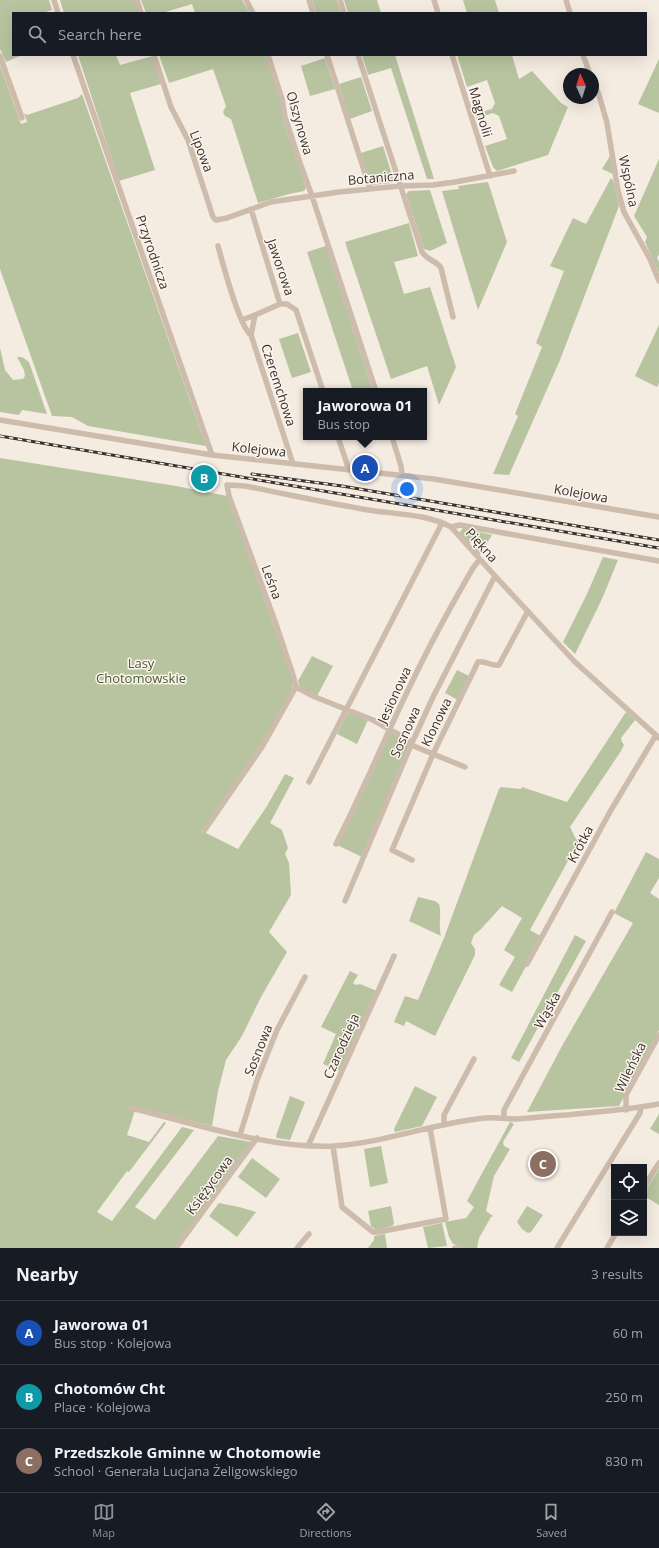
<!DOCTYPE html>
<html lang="en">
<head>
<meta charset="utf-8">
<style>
  :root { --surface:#171b24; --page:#20242c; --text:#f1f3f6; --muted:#9ea1a6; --line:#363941; --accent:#8c9099 }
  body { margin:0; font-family:"Open Sans",sans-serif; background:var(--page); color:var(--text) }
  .controls { position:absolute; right:12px; bottom:12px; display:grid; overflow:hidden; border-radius:0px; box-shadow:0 4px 16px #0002 }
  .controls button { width:36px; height:36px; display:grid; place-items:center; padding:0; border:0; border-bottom:1px solid var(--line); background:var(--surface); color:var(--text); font:20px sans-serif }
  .compass { position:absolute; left:563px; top:68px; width:36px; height:36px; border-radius:50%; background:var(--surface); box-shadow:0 4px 16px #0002; rotate:356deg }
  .you { position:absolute; left:407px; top:489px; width:14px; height:14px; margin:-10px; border:3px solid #fff; border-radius:50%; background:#1a73e8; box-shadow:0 0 0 6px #1a73e833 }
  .badge { display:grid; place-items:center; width:26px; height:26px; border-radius:50%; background:var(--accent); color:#fff; font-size:13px; font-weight:700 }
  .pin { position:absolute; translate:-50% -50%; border:2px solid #fff; box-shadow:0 1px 4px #0006 }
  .popup { position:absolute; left:303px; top:388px; width:124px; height:52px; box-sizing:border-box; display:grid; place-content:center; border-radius:0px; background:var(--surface); filter:drop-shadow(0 1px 3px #0005); font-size:13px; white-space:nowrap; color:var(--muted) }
  .popup b { font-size:15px; color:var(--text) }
  .popup::after { content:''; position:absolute; left:50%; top:100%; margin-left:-8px; border:8px solid transparent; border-top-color:var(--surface) }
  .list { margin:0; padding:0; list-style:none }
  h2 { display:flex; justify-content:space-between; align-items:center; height:52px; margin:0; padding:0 16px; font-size:17px }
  h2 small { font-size:13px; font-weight:400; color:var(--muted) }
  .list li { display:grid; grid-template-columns:26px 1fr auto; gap:12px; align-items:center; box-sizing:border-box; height:64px; padding:0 16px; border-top:1px solid var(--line) }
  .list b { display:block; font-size:15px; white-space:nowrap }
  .list p { margin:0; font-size:13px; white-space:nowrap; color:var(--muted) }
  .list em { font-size:13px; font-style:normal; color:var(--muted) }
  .icon { flex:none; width:22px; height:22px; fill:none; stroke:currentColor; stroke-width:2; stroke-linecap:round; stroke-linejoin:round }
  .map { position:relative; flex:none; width:659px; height:1248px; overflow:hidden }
  .search { position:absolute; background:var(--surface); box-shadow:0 4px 16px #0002; left:12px; right:12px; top:12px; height:44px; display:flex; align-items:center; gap:10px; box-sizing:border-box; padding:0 14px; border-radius:0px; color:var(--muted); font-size:15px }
  .sheet { height:244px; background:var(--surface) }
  nav { display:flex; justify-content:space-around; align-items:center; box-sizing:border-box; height:56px; border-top:1px solid var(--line); background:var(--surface); font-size:11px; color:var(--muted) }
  nav a { display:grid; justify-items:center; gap:2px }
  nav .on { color:var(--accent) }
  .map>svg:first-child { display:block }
  .green { fill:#b8c4a0 }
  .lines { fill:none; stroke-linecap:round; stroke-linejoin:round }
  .minor { stroke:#cdbbac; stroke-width:5.5 }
  .rail-casing { stroke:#3b302b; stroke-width:3 }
  .rail { stroke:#fbf5ee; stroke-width:1.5; stroke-dasharray:4.5; stroke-linecap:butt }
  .labels { text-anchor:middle; stroke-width:3; stroke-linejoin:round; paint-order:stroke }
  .street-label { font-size:13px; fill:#3b302b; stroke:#fbf5ee }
  .park-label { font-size:13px; fill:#4a5a2e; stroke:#fbf5ee }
</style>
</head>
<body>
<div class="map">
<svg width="659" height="1248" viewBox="0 0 659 1248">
  <rect width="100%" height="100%" fill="#f4ebe1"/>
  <path class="green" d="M0 0H49L52 10 43 13H13V55H22L6 62 0 49Z
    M60 0H135L139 13H64Z
    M141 0H242L250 13H195L192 4 162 13H146Z
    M312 0H337L341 13H316Z
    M344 0H377L381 13H348Z
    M463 0H495L499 13H467Z
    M78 55H116L120 65 153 56 161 84 130 93 155 170 119 181Z
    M159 55H266L282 104 283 120 306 188 304 191 289 194 258 203 231 119 225 116 223 112 226 106 213 69 169 83Z
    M362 55H395L434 179H427L391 68 368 75Z
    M457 55H512L519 79 532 71 561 103 568 107 548 155 497 171 493 167 485 146 507 139 499 116 493 113 478 118V122L474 111 477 113 492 109 495 103 487 80 467 87Z
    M325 58 335 89 310 96 301 66Z
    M659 59V113L638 104Z
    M0 65 21 124 27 122 24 113 27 115 78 98 82 94 206 446 88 426 72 417 52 416 0 269Z
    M361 77 372 111 350 119 339 84Z
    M383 146 394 181 393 183 371 185 361 153Z
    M610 156 613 174 602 169Z
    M659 159V254L657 258 659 262V273L645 242 647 237 634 216Z
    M611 178 613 180 619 206 560 360 509 475 493 474 518 416 515 414 542 347 536 343 564 271 550 266 573 218 586 224Z
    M488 182 507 242 478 310 442 191 459 189 458 186Z
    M430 190 447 243 430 251 424 249 406 194 409 191Z
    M409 223 418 256 394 262 404 294 430 287 456 367 439 405 427 366 391 379 345 242Z
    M326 246 373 391H353L307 252Z
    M659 325V383L657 387 635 376Z
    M298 333 311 372 292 378 279 339Z
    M0 348 5 370 13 380 23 379 25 376 24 370 17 357H22L29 362 47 414 22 410 19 415 0 412Z
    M0 458 176 486 227 496 291 673 293 683 292 691 256 752 202 831 238 849 267 806 285 774 294 778 270 823 282 830 288 848 285 854 289 863 291 895 269 932 287 952 261 997 242 1036 226 1060 218 1091 212 1126 136 1107 127 1135 149 1142 164 1122 166 1123 129 1172 127 1171 97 1212 112 1221 182 1127 194 1130 135 1207 155 1220 218 1136 251 1142 174 1248H0Z
    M463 528 492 535 480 555 474 549 481 542 476 538 469 544 459 533Z
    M603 557 618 560 602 599 575 654 563 642 587 594Z
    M312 656 333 666 317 696 300 688 298 681Z
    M457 670 469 676 458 700 445 693Z
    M626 712 635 720 621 738 622 742 624 745 621 751 570 827 576 839 579 841 530 930 542 937 512 992 499 985 515 957 504 950 522 918 502 906 480 930 474 935 471 943 475 949V955L435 1036 406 1021 404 1026 394 1022 405 996 418 1000 444 938 499 789 501 787 521 789 522 787 567 802Z
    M350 713 368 720 357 744 337 734 347 714Z
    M391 732 410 742 362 857 337 845 389 734Z
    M646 852 659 859V878L650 893 659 899V1030L619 1106 527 1112 562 1046 633 923 614 913Z
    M418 897 435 901 439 904C442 915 438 924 441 936L409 921Z
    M575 935 586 941 519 1062 511 1058Z
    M350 971 358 975 353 983 356 985 360 984 377 991 340 1071 323 1064 336 1034 321 1027Z
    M415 1086 437 1097 422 1126 395 1132 394 1129Z
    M290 1096 305 1102 290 1140 277 1138 276 1136Z
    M659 1114V1134L650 1129Z
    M510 1122 514 1124 503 1142 504 1146 510 1149 494 1176 486 1211 493 1216 491 1217 479 1238 477 1248H468L453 1244 449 1237 445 1222 466 1218 474 1207 467 1201Z
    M381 1146 388 1183 370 1187 364 1149Z
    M252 1158 280 1179 266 1198 238 1177Z
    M659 1169V1205L644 1196V1193Z
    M219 1203 239 1207 256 1212 237 1237 209 1216Z
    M391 1206 394 1224 392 1226 376 1230 371 1226 368 1211Z
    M527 1206 543 1215 531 1232 528 1233 522 1229 517 1222Z
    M442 1223 447 1246 428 1248 423 1227Z
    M385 1234 387 1248H368L374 1240V1236Z"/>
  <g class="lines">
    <path class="minor" d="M54 0 58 13
      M137 0 141 13
      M246 0 253 13
      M309 0 313 13
      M340 0 344 13
      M434 0 438 13
      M566 0 570 13
      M73 55 212 455
      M154 55 171 107 188 140 213 217 216 220 227 218 271 202 339 192 400 186 433 185 455 182 514 171
      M268 55 282 99 285 117 300 163 312 196 376 391
      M327 55 370 189
      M358 55 422 252C428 261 436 260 441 268L453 317
      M452 55 490 176
      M583 55 590 74
      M0 56 22 118
      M593 80 599 95 607 123 618 191 624 212 650 259 659 281
      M251 209 280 304H287L296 310 323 391
      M218 246C223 264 239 326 251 335L293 464
      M242 320 255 315
      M251 335 255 315 280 304
      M0 420 212 455 434 479 659 517
      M338 437 346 461 348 469
      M392 437 401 466 402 474
      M451 527 460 525 465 526 659 561
      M296 687 315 697 373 720 412 742
      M411 745 465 767
      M309 782 442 523
      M204 831 262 747 296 687 293 675 276 624 229 496 227 485 245 486C286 494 327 503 368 510 393 514 428 514 451 527L495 576 575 662 659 738
      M336 844C363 791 385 737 411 684 430 644 451 606 473 568L480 559
      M412 860 392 850 433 754 478 662C485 660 492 667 499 665L528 611
      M345 901 411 745 433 697 495 576
      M527 964 611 810 656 735
      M131 1108C194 1123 268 1149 333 1146 385 1143 433 1123 485 1118 495 1117 505 1119 515 1119 532 1118 549 1116 566 1115 597 1112 628 1110 659 1104
      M626 1110V1095L659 1035
      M504 1118V1110L612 912
      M444 1125V1115L474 1059
      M240 1135 257 1080 277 1030 305 977
      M308 1146 394 956
      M333 1146 342 1207 373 1232H378L446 1219 430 1128
      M644 1187 659 1163
      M176 1248 257 1138
      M297 1248 309 1234
      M455 1248H464
      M557 1248 640 1113 641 1107
      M607 1248 616 1233"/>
    <defs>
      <path id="rail" d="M0 436 659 548
        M252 474 342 486 659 540"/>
    </defs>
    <use href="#rail" class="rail-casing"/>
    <use href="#rail" class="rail"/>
  </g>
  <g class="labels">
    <g class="street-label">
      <text transform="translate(481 112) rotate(73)" y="5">Magnolii</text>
      <text transform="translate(300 123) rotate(74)" y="5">Olszynowa</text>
      <text transform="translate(202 151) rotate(69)" y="5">Lipowa</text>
      <text transform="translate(381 177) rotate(-5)" y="5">Botaniczna</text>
      <text transform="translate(629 181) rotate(78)" y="5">Wspólna</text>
      <text transform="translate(153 252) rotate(71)" y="5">Przyrodnicza</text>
      <text transform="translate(281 267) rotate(71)" y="5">Jaworowa</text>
      <text transform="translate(279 385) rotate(72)" y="5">Czeremchowa</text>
      <text transform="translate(259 449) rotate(6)" y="5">Kolejowa</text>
      <text transform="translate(581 493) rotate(10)" y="5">Kolejowa</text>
      <text transform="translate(482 545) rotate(48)" y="5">Piękna</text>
      <text transform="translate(272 582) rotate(70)" y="5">Leśna</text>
      <text transform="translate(394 695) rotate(-65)" y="5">Jesionowa</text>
      <text transform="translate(436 722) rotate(-64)" y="5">Klonowa</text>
      <text transform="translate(405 732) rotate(-66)" y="5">Sosnowa</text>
      <text transform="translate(580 844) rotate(-62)" y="5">Krótka</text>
      <text transform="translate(547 1010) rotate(-61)" y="5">Wąska</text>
      <text transform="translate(341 1046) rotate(-66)" y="5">Czarodzieja</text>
      <text transform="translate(258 1050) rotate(-68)" y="5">Sosnowa</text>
      <text transform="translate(630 1067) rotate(-64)" y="5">Wileńska</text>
      <text transform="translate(209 1185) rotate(-54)" y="5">Księżycowa</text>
    </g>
    <g class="park-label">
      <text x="141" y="668">Lasy<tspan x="141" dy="15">Chotomowskie</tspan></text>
    </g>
  </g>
</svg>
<div class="controls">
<button><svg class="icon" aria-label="locate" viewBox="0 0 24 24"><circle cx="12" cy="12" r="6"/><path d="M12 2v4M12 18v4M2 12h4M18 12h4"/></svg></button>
<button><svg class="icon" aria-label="layers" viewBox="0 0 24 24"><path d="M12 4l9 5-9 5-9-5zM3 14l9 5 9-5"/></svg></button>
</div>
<svg class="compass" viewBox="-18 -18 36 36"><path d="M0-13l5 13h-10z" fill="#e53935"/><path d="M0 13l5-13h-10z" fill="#9ea1a6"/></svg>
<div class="you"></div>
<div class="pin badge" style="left:365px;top:468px;background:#1a4fb4">A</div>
<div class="popup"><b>Jaworowa 01</b>Bus stop</div>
<div class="pin badge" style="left:204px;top:478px;background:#0f9aa8">B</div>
<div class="pin badge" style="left:543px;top:1164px;background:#8d6e63">C</div>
<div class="search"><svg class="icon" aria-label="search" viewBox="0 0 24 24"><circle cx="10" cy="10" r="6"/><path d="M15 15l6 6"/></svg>Search here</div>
</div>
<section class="sheet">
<h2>Nearby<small>3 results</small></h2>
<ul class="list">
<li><span class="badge" style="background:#1a4fb4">A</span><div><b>Jaworowa 01</b><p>Bus stop · Kolejowa</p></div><em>60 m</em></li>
<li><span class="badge" style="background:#0f9aa8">B</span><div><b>Chotomów Cht</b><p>Place · Kolejowa</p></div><em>250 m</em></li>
<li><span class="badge" style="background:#8d6e63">C</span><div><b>Przedszkole Gminne w Chotomowie</b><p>School · Generała Lucjana Żeligowskiego</p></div><em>830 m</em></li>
</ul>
</section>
<nav>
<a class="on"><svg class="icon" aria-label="map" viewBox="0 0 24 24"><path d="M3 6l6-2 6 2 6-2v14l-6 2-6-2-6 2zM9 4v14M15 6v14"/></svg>Map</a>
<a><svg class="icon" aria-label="directions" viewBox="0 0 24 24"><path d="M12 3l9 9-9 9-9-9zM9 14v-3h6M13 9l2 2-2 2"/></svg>Directions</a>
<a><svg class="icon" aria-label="saved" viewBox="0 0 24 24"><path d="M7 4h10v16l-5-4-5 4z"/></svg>Saved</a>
</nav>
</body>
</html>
